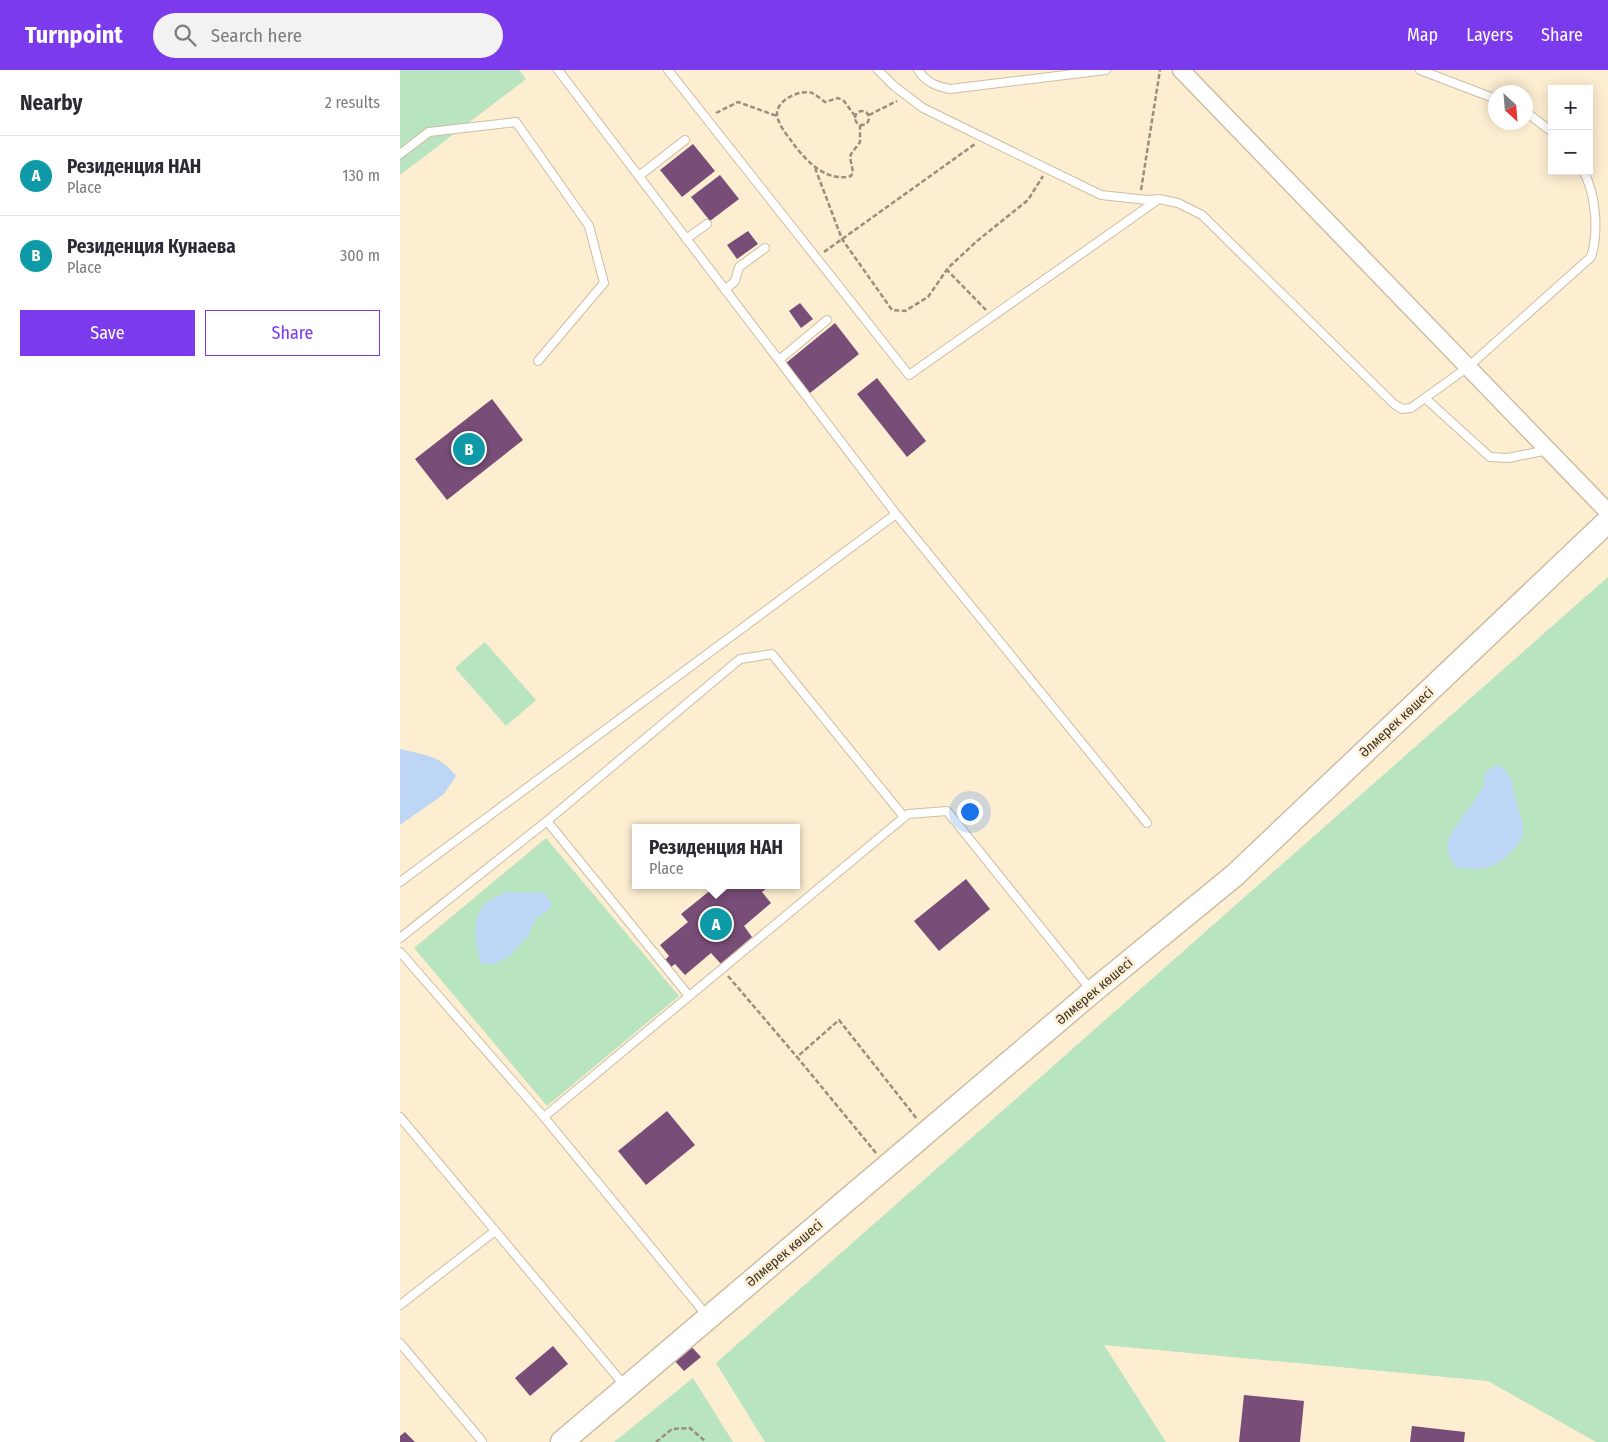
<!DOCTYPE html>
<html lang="en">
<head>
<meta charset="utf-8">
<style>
  :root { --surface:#fff; --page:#f2f2f3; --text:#2b2b33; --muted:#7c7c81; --line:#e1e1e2; --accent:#7c3aed }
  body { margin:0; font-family:"Fira Sans Condensed",sans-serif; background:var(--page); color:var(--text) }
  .controls { position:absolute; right:15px; top:15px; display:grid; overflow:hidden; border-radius:0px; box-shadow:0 2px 12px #0003 }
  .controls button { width:45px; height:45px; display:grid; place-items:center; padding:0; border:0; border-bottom:1px solid var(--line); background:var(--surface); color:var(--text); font:25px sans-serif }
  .compass { position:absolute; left:1088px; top:15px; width:45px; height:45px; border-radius:50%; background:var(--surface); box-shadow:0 2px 12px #0003; rotate:154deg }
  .you { position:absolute; left:569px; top:741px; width:18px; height:18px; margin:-12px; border:4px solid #fff; border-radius:50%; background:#1a73e8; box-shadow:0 0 0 8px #1a73e833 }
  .badge { display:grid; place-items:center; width:32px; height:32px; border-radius:50%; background:var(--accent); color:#fff; font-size:16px; font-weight:700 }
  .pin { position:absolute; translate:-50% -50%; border:2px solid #fff; box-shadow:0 1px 5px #0006 }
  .popup { position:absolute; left:232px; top:754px; width:168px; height:65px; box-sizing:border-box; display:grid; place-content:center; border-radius:0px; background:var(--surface); filter:drop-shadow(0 1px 4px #0005); font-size:16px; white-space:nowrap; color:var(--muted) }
  .popup b { font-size:19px; color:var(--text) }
  .popup::after { content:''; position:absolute; left:50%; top:100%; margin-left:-10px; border:10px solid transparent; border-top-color:var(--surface) }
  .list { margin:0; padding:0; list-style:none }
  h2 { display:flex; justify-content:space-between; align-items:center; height:65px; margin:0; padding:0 20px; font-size:21px }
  h2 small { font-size:16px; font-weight:400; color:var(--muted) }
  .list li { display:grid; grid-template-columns:32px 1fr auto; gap:15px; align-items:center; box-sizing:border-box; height:80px; padding:0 20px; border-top:1px solid var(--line) }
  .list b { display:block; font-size:19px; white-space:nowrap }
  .list p { margin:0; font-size:16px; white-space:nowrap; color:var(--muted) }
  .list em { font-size:16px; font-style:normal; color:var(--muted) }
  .actions { display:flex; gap:10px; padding:15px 20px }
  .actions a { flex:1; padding:11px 0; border:1px solid var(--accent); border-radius:0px; text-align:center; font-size:18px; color:var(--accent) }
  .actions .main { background:var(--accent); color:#fff }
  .icon { flex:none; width:28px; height:28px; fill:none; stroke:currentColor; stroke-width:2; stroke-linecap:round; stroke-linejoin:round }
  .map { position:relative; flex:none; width:1208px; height:1372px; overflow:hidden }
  header { display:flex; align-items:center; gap:30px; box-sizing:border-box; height:70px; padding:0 25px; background:var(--accent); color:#fff }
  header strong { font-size:24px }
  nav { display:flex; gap:28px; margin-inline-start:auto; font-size:18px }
  .search { width:350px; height:45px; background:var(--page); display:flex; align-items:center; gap:12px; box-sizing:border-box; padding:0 18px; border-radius:28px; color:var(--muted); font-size:19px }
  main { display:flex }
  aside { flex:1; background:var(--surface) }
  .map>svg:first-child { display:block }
  .green { fill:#b8e4bf }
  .water { fill:#bdd6f5 }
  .building { fill:#784d77 }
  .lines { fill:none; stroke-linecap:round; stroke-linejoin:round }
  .lane-casing { stroke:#ccbea3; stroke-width:10 }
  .street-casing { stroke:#ccbea3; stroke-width:19 }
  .secondary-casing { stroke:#ccbea3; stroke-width:25 }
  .path { stroke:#998f7c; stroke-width:2.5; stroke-dasharray:5 2.5; stroke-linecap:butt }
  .lane { stroke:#fff; stroke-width:8 }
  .street { stroke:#fff; stroke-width:16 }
  .secondary { stroke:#fff; stroke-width:22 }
  .labels { text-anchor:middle; stroke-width:5; stroke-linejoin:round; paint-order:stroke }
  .street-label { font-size:14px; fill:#393329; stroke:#fdeed2 }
</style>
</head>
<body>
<header>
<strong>Turnpoint</strong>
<div class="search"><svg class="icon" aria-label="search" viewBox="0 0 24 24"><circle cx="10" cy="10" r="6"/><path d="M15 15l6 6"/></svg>Search here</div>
<nav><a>Map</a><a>Layers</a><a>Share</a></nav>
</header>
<main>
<aside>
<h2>Nearby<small>2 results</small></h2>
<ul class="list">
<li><span class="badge" style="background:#0f9aa8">A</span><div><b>Резиденция НАН</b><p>Place</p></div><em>130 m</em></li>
<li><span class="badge" style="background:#0f9aa8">B</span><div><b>Резиденция Кунаева</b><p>Place</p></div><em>300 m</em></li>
</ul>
<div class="actions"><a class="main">Save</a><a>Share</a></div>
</aside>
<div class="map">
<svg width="1208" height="1372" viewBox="0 0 1208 1372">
  <rect width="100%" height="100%" fill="#fdeed2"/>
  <path class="green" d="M0 0H119L126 9 0 105Z
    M1208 507V1372H1196L1088 1311 704 1275 766 1372H365L316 1293Z
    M85 572 136 630 106 656 55 598Z
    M146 768 279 926 147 1036 14 878Z
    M293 1308 333 1372H214Z"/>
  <path class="water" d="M0 679C24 685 40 685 56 706L44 724 0 755Z
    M1098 695C1113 703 1112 715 1116 731 1118 741 1124 750 1123 761 1123 769 1120 772 1115 778 1095 799 1084 802 1056 797 1051 789 1045 781 1048 772 1052 756 1074 734 1082 719 1088 707 1078 703 1098 695Z
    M107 822 144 823 152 834 148 841 137 847 128 866 109 886 95 894H81C76 874 69 845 89 831 94 827 101 825 107 822Z"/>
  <path class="building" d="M293 74 315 101 282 127 260 100Z
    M320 105 339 129 310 151 291 127Z
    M348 161 358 174 337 189 327 175Z
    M400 233 413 249 401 258 389 241Z
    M435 253 459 284 410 323 386 293Z
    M477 308 526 371 507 387 457 324Z
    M92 329 123 370 47 430 15 389Z
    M566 809 590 839 539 881 514 851Z
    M332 815H364L367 818 362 822 371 833 344 856 352 867 321 894 311 883 285 905 275 894 271 897 265 890 269 886 260 875 288 852 281 844 312 819 318 827Z
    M267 1041 295 1075 246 1115 218 1081Z
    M289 1274 301 1287 284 1301 272 1288Z
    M153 1276 168 1294 130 1326 115 1308Z
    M844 1325 904 1331 900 1372H839Z
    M1012 1356 1065 1362 1064 1372H1010Z
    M5 1362 15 1372H0V1366Z"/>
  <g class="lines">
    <defs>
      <path id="lane" d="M158 0 496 444
        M268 0 509 305 759 129
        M478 0 494 16 523 38 701 125 747 130 759 129 778 133 802 145 994 334 1002 339 1011 338 1068 297 1191 187C1199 162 1196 123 1183 101
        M518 0C526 12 535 16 550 19L706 0
        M1020 0 1096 29
        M1126 42 1152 62
        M0 84 29 62 116 52 189 156 204 213 138 291
        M239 106 285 70
        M286 169 307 154
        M325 220 335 211 339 197 365 178
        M379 290 427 250
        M1025 328 1090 387 1108 388 1148 380
        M147 751 340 589 372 584 504 747
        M0 812 496 444 747 753
        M0 868 147 751 289 926
        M0 882 144 1047
        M0 1047 225 1316
        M0 1235 95 1161
        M308 1247 144 1047 508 744 547 741 691 920
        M0 1273 82 1371"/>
      <path id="street" d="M781 0 1208 442"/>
      <path id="secondary" d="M162 1372 692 922 835 805 1208 451"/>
    </defs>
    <use href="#lane" class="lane-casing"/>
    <use href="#street" class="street-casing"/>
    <use href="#secondary" class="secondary-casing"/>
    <path class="path" d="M455 48a7 7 0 1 1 14 0a7 7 0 1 1-14 0Z
      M316 43 338 32 377 46
      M469 45 497 31
      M455 46 444 31 438 28 425 32C421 29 416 25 412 23 400 19 376 30 377 45 378 53 385 63 390 69 403 88 425 113 451 106L453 102 450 87 451 84 460 72V55
      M415 98 442 169 492 240 505 241 528 227 548 198 577 171 628 130 643 106
      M741 120 760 0
      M424 182 575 74
      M546 199 586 240
      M328 906 397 987
      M476 1083 397 987 439 950 517 1049
      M256 1372 272 1359 290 1358 306 1372"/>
    <use href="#lane" class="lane"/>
    <use href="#street" class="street"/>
    <use href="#secondary" class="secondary"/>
  </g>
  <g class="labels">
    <g class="street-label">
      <text transform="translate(996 652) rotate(-43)" y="5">Әлмерек көшесі</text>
      <text transform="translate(694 921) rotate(-40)" y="5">Әлмерек көшесі</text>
      <text transform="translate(384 1183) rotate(-40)" y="5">Әлмерек көшесі</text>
    </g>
  </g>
</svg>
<div class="controls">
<button>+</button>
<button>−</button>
</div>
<svg class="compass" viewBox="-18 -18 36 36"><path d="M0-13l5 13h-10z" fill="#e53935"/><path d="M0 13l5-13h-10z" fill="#7c7c81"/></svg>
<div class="you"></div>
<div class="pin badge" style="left:316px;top:854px;background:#0f9aa8">A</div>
<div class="popup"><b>Резиденция НАН</b>Place</div>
<div class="pin badge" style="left:69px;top:379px;background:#0f9aa8">B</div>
</div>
</main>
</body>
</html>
